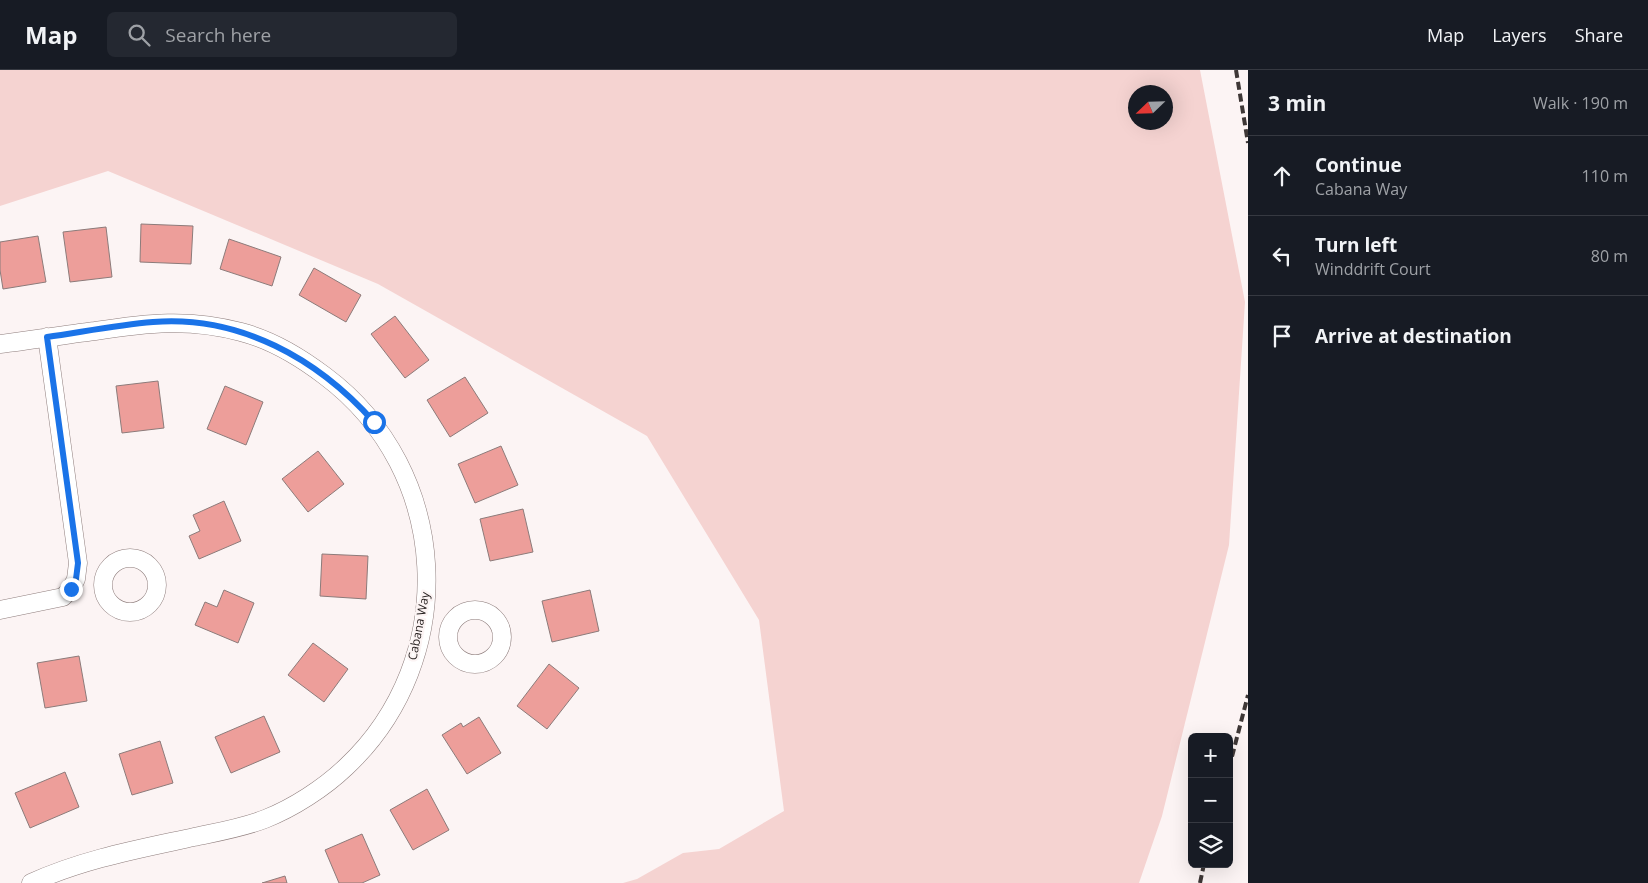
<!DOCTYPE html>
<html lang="en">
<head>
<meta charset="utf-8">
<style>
  :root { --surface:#171b24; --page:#242831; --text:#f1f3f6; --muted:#9ea1a6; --line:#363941 }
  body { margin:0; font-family:"Open Sans",sans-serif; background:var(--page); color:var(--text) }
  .controls { position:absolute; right:15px; bottom:15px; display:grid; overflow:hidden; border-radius:8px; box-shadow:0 5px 20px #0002 }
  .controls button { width:45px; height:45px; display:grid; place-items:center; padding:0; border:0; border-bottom:1px solid var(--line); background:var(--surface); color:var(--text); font:25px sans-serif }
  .compass { position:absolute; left:1128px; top:15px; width:45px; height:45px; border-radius:50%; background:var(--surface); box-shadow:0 5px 20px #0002; rotate:247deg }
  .stop { position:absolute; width:15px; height:15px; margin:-11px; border:4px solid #1a73e8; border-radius:50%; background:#fff }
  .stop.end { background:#1a73e8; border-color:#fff; box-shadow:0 1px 5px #0008 }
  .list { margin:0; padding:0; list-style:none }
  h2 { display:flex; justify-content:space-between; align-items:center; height:65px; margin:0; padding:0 20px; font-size:21px }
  h2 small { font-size:16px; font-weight:400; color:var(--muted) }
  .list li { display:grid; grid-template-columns:32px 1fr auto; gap:15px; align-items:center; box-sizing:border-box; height:80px; padding:0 20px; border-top:1px solid var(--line) }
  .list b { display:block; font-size:19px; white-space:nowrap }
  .list p { margin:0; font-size:16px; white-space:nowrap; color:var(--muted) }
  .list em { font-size:16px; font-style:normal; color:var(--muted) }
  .icon { flex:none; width:28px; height:28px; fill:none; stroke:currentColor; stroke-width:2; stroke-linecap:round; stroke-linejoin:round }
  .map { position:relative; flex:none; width:1248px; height:813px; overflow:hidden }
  header { display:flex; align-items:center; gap:30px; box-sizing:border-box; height:70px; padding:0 25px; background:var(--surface); border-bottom:1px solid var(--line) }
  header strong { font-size:24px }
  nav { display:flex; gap:28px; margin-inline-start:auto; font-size:18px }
  .search { width:350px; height:45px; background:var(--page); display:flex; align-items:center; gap:12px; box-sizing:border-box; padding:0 18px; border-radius:8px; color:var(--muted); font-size:19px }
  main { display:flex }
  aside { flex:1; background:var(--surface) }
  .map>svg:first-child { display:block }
  .green { fill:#f5d3d1; fill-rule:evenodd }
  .building { fill:#ed9e9a; stroke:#8c7b7a }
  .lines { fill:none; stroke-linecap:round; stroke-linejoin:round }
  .minor-casing { stroke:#8f7e7d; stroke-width:19 }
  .minor { stroke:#fff; stroke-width:18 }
  .rail { stroke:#3e3736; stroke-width:4; stroke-dasharray:8 4; stroke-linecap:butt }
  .route { stroke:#1a73e8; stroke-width:6 }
  .labels { text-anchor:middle; stroke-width:4.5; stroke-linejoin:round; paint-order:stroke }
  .street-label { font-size:12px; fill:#231d1c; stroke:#fcf4f4 }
</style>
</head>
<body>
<header>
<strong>Map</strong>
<div class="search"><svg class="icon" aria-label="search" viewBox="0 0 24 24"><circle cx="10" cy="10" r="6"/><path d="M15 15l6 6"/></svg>Search here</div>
<nav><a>Map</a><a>Layers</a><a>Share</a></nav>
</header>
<main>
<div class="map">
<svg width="1248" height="813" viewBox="0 0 1248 813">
  <rect width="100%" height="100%" fill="#fcf4f4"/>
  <path class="green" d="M0 0H1200L1245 232 1229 475 1162 746 1139 813H623L637 809 683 783 719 779 784 741 759 550 647 366 378 214 108 101 0 136ZM1166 22V52H1136V22Z"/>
  <path class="building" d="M141 154 193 156 191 194 140 192Z
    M106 157 112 207 70 212 63 162Z
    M38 166 46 212 3 219 0 200V172Z
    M229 169 281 187 272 216 220 199Z
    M314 198 361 225 346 252 299 225Z
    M395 246 429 290 405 308 371 264Z
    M465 307 488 343 450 367 427 330Z
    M158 311 164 358 122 363 116 316Z
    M225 316 263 332 246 375 207 359Z
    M501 376 518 415 475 433 458 394Z
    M318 381 344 414 308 442 282 409Z
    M224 431 241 471 199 489 189 466 200 461 193 445Z
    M523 439 533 482 490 491 480 449Z
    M322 484 368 486 366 529 320 526Z
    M224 520 254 533 238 573 195 555 205 532 217 537Z
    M590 520 599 561 552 572 542 531Z
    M313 573 348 599 324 632 288 605Z
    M79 586 87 631 45 638 37 593Z
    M549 594 579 618 547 659 517 636Z
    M264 646 280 682 231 703 215 667Z
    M479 647 501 683 467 704 442 665 461 653 463 657Z
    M160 671 173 713 132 725 119 684Z
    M65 702 79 737 30 758 15 723Z
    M427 719 449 760 413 780 390 740Z
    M362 764 380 805 362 813H339L325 780Z
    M285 806 287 813H262Z"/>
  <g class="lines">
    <defs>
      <path id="minor" d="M0 274C32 270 63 265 95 261 147 253 189 248 241 262 272 270 300 287 325 306 452 401 461 589 346 697 324 718 293 738 265 749 242 758 218 762 194 767 139 779 83 789 31 813
        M103 515a27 27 0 1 1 54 0a27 27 0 1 1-54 0Z
        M448 567a27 27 0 1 1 54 0a27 27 0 1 1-54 0Z
        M0 540 63 527 71 519 76 509 78 493 47 267"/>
    </defs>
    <use href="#minor" class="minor-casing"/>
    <use href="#minor" class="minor"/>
    <path class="rail" d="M1236 0 1248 73
      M1229 698 1248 625
      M1200 813 1204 794"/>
  </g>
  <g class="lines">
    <path class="route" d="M71 519 76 509 78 493 47 267C82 262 117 255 153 252 240 245 318 289 374 352"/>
  </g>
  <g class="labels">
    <g class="street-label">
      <text transform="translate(419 556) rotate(-79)" y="4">Cabana Way</text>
    </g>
  </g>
</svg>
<div class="controls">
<button>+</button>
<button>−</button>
<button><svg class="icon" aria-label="layers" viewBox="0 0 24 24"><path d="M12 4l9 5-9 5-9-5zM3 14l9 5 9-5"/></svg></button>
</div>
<svg class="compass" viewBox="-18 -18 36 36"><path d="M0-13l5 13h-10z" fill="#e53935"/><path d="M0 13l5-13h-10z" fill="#9ea1a6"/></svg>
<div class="stop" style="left:374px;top:352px"></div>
<div class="stop end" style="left:71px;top:519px"></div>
</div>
<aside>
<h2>3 min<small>Walk · 190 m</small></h2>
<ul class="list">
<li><svg class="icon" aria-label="ahead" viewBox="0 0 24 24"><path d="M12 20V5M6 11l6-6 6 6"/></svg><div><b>Continue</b><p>Cabana Way</p></div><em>110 m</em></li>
<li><svg class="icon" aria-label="left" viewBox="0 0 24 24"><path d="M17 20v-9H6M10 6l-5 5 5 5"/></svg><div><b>Turn left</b><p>Winddrift Court</p></div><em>80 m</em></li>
<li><svg class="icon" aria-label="arrive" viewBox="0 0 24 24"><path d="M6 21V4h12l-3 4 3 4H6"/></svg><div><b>Arrive at destination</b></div></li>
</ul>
</aside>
</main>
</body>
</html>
